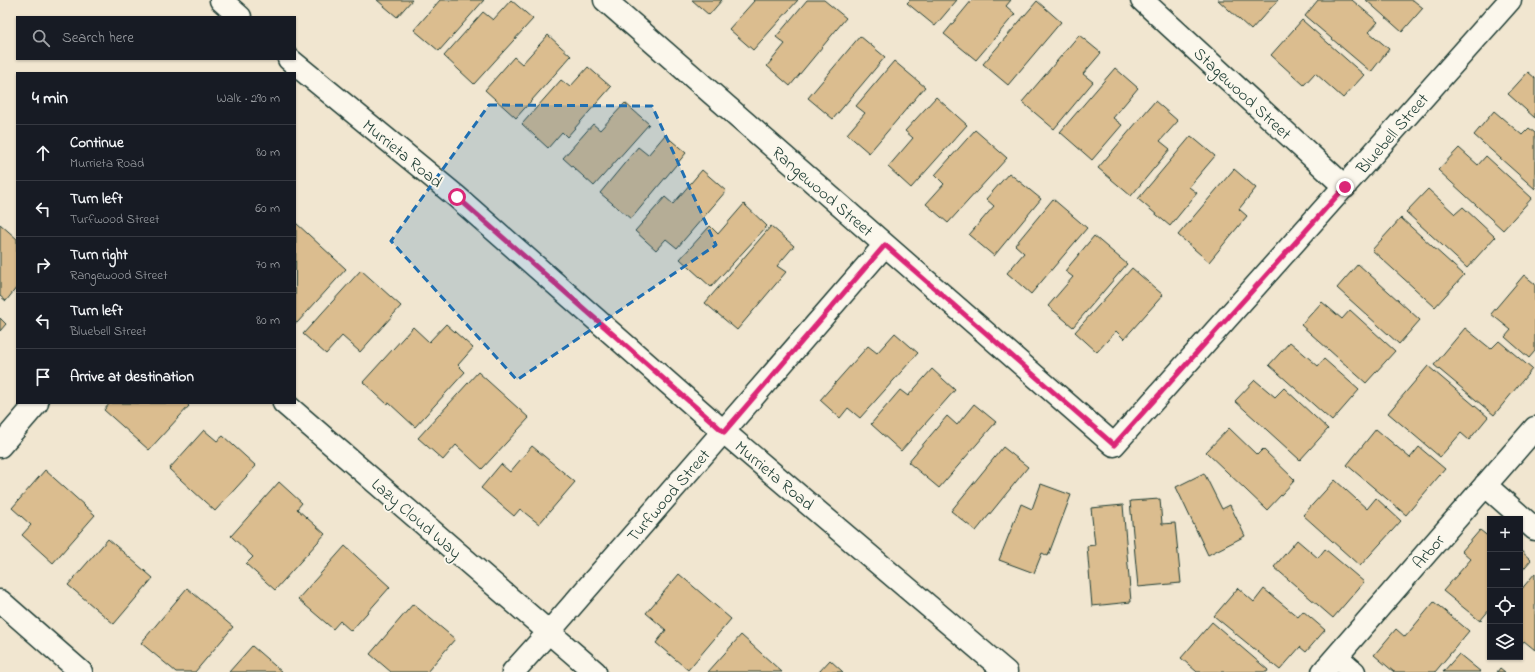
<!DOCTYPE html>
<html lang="en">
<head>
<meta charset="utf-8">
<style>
  :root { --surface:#171b24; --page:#20242c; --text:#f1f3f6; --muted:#9ea1a6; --line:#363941 }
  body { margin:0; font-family:"Indie Flower",sans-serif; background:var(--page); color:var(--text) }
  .controls { position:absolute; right:12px; bottom:12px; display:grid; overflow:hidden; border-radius:0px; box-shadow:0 1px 3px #0004 }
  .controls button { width:36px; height:36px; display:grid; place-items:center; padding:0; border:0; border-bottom:1px solid var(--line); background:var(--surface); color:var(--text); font:20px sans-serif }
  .stop { position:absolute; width:12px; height:12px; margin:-9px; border:3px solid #db2777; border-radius:50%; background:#fff }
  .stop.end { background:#db2777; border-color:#fff; box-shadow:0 1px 4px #0008 }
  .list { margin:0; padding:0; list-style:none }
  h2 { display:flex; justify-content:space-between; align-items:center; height:52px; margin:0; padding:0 16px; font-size:17px }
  h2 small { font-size:13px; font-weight:400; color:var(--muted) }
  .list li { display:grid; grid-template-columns:26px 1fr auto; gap:12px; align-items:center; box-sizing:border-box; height:56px; padding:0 16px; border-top:1px solid var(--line) }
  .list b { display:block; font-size:15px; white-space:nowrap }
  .list p { margin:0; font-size:13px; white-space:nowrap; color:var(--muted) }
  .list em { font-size:13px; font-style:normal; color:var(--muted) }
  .icon { flex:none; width:22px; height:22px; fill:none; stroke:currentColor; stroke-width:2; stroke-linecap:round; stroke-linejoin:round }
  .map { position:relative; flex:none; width:1535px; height:672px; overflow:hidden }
  .search { position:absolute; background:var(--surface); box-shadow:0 1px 3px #0004; left:16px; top:16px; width:280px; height:44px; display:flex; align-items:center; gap:10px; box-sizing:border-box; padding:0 14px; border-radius:0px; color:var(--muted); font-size:15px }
  .panel { position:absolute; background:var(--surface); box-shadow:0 1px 3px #0004; left:16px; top:72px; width:280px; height:332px; border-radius:0px }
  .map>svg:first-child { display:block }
  .building { fill:#dbbd8f; stroke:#1f3d34 }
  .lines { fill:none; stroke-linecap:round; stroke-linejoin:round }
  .minor-casing { stroke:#1f3d34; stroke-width:25 }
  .secondary-casing { stroke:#1f3d34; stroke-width:25 }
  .minor { stroke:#fbf7ec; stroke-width:22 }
  .secondary { stroke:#fbf7ec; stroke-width:22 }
  .route { stroke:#db2777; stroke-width:5 }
  .marked { fill:#1f6fb2; fill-opacity:0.2; stroke:#1f6fb2; stroke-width:3; stroke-dasharray:8 5; stroke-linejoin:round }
  .labels { text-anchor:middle; stroke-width:4; stroke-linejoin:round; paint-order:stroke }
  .street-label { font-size:17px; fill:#1f3d34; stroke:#fbf7ec }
</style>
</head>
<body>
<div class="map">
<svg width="1535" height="672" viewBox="0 0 1535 672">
  <rect width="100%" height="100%" fill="#f1e6d0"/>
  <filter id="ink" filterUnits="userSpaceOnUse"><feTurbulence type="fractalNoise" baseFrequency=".025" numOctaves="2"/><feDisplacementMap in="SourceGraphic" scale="8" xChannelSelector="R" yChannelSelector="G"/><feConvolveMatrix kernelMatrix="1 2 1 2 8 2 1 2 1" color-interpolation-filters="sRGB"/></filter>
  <g filter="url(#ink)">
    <path class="building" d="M377 0H412L397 17Z
      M440 0H484L439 51 414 30Z
      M511 0 533 19 474 84 444 56 483 12 493 20Z
      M692 0H722L709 15Z
      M753 0H798L753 50 729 29 754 1Z
      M807 0H824L846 18 790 86 767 66 785 44 776 37Z
      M910 0H957L935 26 907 3Z
      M972 0H1011L1006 6 1015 14 976 60 944 34Z
      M1218 0H1278L1251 30Z
      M1318 0H1352L1378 22 1369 32 1389 49 1371 72 1305 16Z
      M1366 0H1413L1423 8 1402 32Z
      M1037 1 1061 22 1008 85 983 64Z
      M1302 20 1364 75 1343 98 1315 73 1304 85 1271 55Z
      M548 35 571 56 516 118 485 90 514 57 522 64Z
      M1079 35 1101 53 1083 74 1093 82 1054 129 1022 102Z
      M860 36 885 57 833 119 808 98Z
      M894 61 925 87 869 153 847 134 865 113 856 106Z
      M588 67 611 87 567 137 562 132 548 148 522 124 561 80 570 87Z
      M1115 68 1138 88 1113 118 1122 125 1092 160 1060 132Z
      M1528 72 1535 78V118L1508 94Z
      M936 97 967 125 911 188 888 167 913 138 905 131Z
      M1155 101 1178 121 1160 141 1170 149 1131 196 1098 168Z
      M625 103 649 124 594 186 563 158 593 124 600 130Z
      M1494 111 1522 135 1529 128 1535 133V189L1474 135Z
      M975 130 1007 158 948 223 926 204 944 184 935 175Z
      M665 135 686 153 631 219 600 193 638 147 648 155Z
      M1191 136 1215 156 1189 187 1197 193 1170 226 1138 199Z
      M1459 148 1478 165 1486 156 1532 198 1503 230 1438 170Z
      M1234 169 1256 188 1239 209 1247 216 1209 262 1178 235Z
      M702 170 726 191 677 248 666 239 656 250 635 231 665 197 673 204Z
      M1009 173 1041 199 994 256 969 235 994 206 986 199Z
      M1428 189 1455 214 1463 207 1495 237 1467 268 1406 212Z
      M1053 199 1087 228 1031 294 1007 273 1024 253 1015 245Z
      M744 204 767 226 711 287 680 259 710 226 718 234Z
      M1401 218 1464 275 1435 307 1372 250Z
      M296 223 346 269 297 323 295 322Z
      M0 224 17 239V287L6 301 0 296Z
      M771 226 794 246 777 266 786 272 737 330 705 303Z
      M1094 236 1127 264 1073 327 1048 306 1073 277 1065 271Z
      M1358 264 1420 320 1399 344 1337 288Z
      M1132 268 1163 295 1124 339 1116 331 1097 352 1075 332Z
      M361 270 401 306 360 352 342 336 326 354 303 334Z
      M1524 275 1535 284V351L1529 358 1505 337 1511 330 1491 314Z
      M1322 302 1342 319 1350 310 1395 351 1366 383 1301 325Z
      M0 318 6 324 0 331Z
      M446 324 473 348 458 365 465 372 415 427 389 403 387 404 363 382 413 327 429 342Z
      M1465 328 1491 349 1499 341 1532 369 1494 415 1434 365Z
      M895 333 918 353 860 418 848 408 840 418 820 400 868 346 877 353Z
      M1290 342 1318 366 1324 359 1359 390 1332 421 1269 365Z
      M1428 366 1488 417 1469 440 1461 433 1440 457 1388 413Z
      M932 369 955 390 901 451 871 424 900 390 908 396Z
      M478 372 529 418 482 469 456 445 443 460 418 438Z
      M1255 380 1275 397 1284 388 1328 429 1300 460 1235 401Z
      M110 403H186L189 406 149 450 104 410Z
      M974 404 996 422 939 488 908 462 947 416 957 425Z
      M1229 428 1257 455 1263 449 1295 480 1267 510 1206 452Z
      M1376 429 1410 458 1419 447 1445 469 1406 515 1347 465Z
      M204 430 217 441 223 436 256 466 215 511 169 469Z
      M532 446 575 482 539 524 520 509 514 516 481 488 501 464 510 472Z
      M1003 447 1028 467 976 531 951 511Z
      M45 470 95 515 53 563 22 535 31 525 12 508Z
      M1204 473 1222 509 1230 505 1245 536 1208 555 1176 487Z
      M1335 480 1367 509 1376 498 1401 521 1360 566 1303 515Z
      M279 482 302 503 297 509 325 534 275 590 246 564 253 557 231 536Z
      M1041 484 1071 495 1048 556 1042 553 1034 573 999 560 1021 504 1032 509Z
      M1160 499 1162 524 1175 523 1181 583 1138 587 1130 501Z
      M1123 505 1131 602 1092 606 1087 546 1095 545 1091 508Z
      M1480 530 1490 538V609L1480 621 1443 591 1471 559 1462 551Z
      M108 539 153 578 114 624 68 585Z
      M1297 540 1318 558 1325 549 1364 582 1333 618 1274 567Z
      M345 546 390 587 351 631 340 621 333 629 298 599Z
      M1520 550 1531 560 1520 573Z
      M1535 573V650L1524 641 1520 646V591Z
      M679 574 731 619 688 670 656 643 666 630 646 613Z
      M187 588 233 627 195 672H176L141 643Z
      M1238 588 1254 602 1264 589 1298 617 1303 611 1325 630 1306 652 1300 647 1280 670 1214 616Z
      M1434 602 1469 631 1435 672H1394L1374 655 1396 629 1405 637Z
      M413 604 455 639 427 672H391L370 654Z
      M1212 622 1268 670 1267 672H1197L1181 658Z
      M741 635 782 672H708Z
      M252 646 282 672H229Z
      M1459 654 1481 672H1443Z
      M830 660 843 672H819Z
      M1500 668 1505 672H1497Z"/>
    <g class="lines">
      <defs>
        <path id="minor" d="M605 0 1114 445 1510 0
          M1142 0 1345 187
          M284 403 595 672
          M0 446 37 403
          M1485 485 1535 529
          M0 601 81 672
          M1337 657 1354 672
          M513 672 549 632 885 245
          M1323 672 1535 428"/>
        <path id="secondary" d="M221 0 240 17
          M289 59 457 197 724 432 1006 672"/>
      </defs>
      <use href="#minor" class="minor-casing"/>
      <use href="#secondary" class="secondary-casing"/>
      <use href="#minor" class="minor"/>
      <use href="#secondary" class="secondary"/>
    </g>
  </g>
  <g class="lines" filter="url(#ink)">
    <path class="route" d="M457 197 724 432 885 245 1114 445 1345 187"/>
  </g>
  <path class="marked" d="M489 105 652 106 716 245 517 380 391 241Z"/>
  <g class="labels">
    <g class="street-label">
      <text transform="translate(1243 93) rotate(43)" y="6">Stagewood Street</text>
      <text transform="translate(1392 133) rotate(-49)" y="6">Bluebell Street</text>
      <text transform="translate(403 153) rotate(39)" y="6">Murrieta Road</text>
      <text transform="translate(823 191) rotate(41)" y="6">Rangewood Street</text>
      <text transform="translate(775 475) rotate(40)" y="6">Murrieta Road</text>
      <text transform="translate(668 495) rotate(-49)" y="6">Turfwood Street</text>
      <text transform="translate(417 518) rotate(41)" y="6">Lazy Cloud Way</text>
      <text transform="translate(1428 551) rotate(-49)" y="6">Arbor</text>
    </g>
  </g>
</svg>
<div class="controls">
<button>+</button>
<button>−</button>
<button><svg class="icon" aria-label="locate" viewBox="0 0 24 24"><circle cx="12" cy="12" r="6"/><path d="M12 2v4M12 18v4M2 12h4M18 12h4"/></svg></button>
<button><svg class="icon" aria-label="layers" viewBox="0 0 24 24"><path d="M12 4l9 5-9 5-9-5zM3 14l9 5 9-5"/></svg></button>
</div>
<div class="stop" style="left:457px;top:197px"></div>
<div class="stop end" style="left:1345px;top:187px"></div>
<div class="search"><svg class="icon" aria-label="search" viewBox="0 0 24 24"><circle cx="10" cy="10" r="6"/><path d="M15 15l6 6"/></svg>Search here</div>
<section class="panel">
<h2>4 min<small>Walk · 290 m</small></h2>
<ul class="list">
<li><svg class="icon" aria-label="ahead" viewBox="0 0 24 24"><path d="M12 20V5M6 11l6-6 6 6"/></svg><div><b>Continue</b><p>Murrieta Road</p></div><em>80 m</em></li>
<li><svg class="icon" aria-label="left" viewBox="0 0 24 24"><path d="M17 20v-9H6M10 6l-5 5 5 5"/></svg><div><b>Turn left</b><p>Turfwood Street</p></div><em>60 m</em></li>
<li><svg class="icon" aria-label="right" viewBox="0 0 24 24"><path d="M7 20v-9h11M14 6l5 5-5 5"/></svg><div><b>Turn right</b><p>Rangewood Street</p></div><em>70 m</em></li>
<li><svg class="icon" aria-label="left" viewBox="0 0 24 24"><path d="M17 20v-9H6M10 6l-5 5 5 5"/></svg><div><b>Turn left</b><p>Bluebell Street</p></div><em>80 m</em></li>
<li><svg class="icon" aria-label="arrive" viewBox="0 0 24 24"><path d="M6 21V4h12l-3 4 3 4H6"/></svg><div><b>Arrive at destination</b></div></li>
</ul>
</section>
</div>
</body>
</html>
